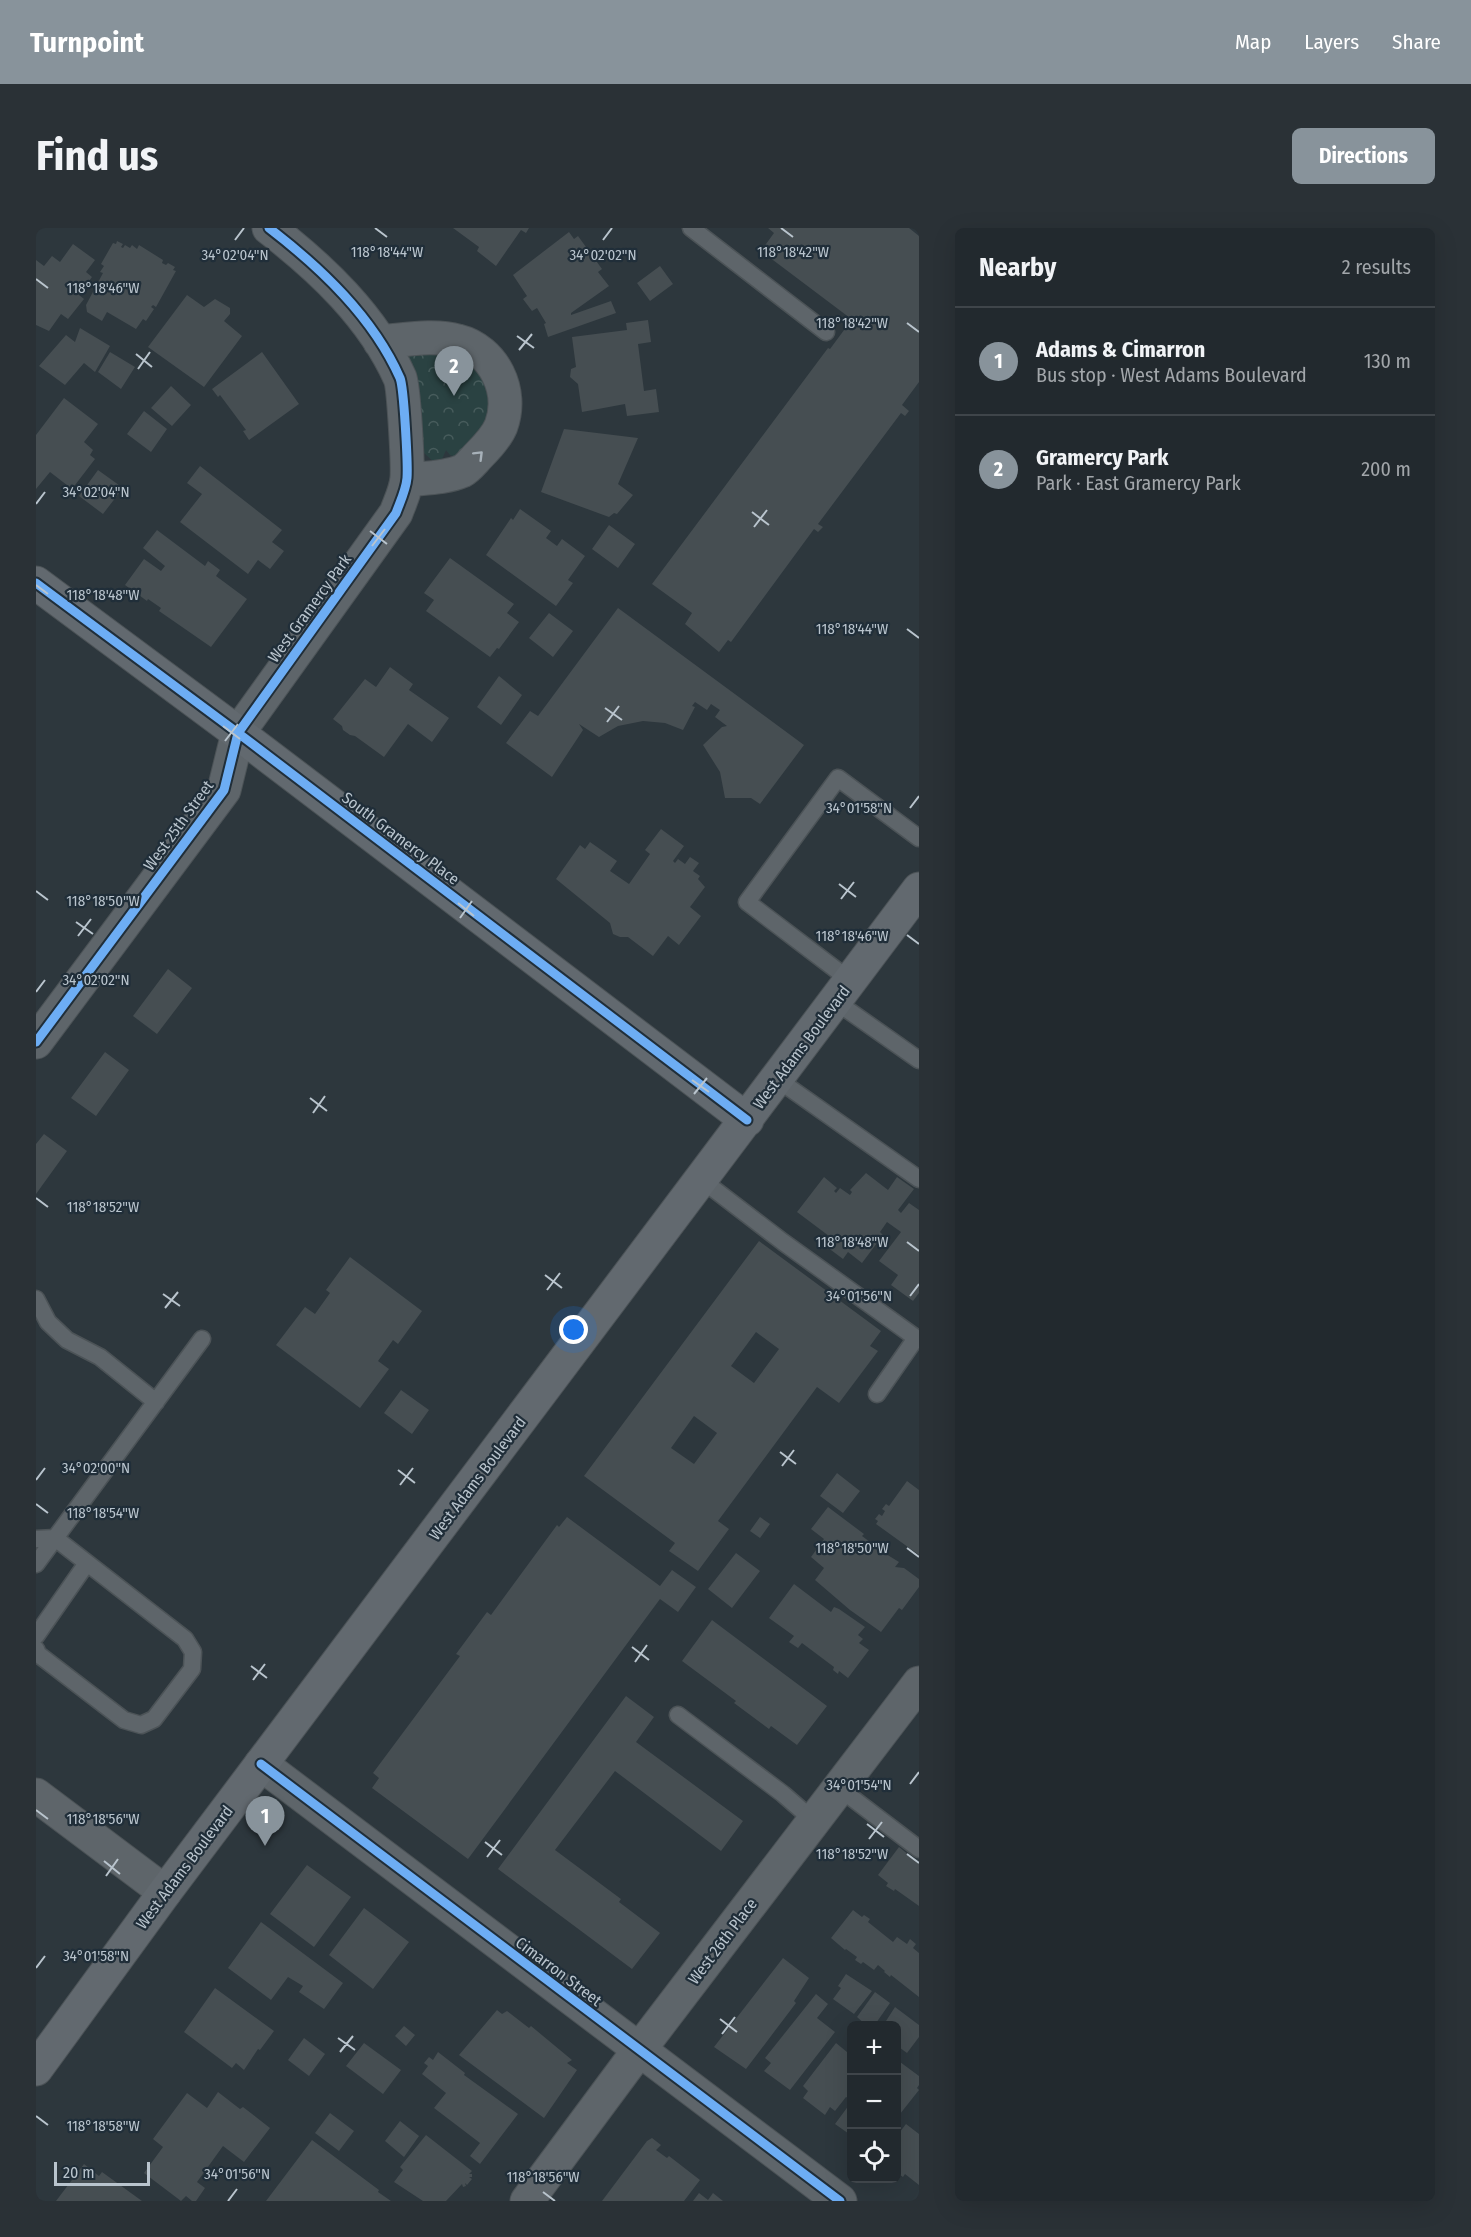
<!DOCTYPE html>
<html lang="en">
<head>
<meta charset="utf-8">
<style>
  :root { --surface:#22292e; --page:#2a3136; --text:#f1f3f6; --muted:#a2a6aa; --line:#3f454a; --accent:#88939b }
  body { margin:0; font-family:"Fira Sans Condensed",sans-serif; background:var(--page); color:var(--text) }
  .controls { position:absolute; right:18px; bottom:18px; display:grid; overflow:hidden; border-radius:9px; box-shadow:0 6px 24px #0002 }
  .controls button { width:54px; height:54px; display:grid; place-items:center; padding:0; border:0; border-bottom:2px solid var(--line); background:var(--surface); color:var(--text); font:30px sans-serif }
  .scale { position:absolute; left:18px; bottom:15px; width:96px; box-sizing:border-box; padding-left:6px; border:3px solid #b9c4cd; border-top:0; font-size:16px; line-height:21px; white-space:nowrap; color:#b9c4cd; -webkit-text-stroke:4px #202e39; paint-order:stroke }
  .you { position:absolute; left:538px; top:1102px; width:21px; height:21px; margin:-15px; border:4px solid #fff; border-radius:50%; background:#1a73e8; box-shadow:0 0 0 9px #1a73e833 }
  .badge { display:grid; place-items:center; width:39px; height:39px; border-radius:50%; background:var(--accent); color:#fff; font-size:20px; font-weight:700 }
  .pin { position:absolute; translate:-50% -50px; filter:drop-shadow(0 2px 3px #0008) }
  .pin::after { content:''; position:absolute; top:32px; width:21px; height:18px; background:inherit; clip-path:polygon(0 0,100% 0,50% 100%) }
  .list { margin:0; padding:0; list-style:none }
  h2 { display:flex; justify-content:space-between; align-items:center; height:78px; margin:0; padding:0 24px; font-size:26px }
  h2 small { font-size:20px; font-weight:400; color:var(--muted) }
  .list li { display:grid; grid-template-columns:39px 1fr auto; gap:18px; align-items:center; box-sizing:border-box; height:108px; padding:0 24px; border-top:2px solid var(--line) }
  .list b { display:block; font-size:22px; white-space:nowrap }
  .list p { margin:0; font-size:20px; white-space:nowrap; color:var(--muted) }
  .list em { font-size:20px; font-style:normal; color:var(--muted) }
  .icon { flex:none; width:33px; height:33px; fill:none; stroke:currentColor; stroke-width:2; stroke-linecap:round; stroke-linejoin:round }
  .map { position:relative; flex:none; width:883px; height:1973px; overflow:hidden; border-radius:9px }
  header { display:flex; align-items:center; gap:36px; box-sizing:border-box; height:84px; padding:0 30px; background:var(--accent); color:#fff }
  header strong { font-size:28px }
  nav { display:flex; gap:33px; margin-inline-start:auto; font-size:21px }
  .intro { display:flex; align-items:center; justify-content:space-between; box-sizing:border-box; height:144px; padding:0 36px }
  h1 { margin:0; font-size:42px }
  .button { padding:15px 27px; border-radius:9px; background:var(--accent); color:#fff; font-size:21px; font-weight:700 }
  main { display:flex; gap:36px; padding:0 36px }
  aside { flex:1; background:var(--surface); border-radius:9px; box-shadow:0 6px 24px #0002 }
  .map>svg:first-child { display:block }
  .forest { fill:url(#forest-crowns) }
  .building { fill:#464e52; fill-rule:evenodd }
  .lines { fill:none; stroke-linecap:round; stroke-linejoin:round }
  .lane-casing { stroke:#4c5357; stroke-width:19 }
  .street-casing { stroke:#4c5357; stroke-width:35 }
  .secondary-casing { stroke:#4c5357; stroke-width:35 }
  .lane { stroke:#5e656a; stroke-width:16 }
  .street { stroke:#5e656a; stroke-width:33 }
  .secondary { stroke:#62696f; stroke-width:33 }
  .cycleway-casing { stroke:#202e39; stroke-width:13 }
  .cycleway { stroke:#6dadf4; stroke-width:9 }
  .oneway { stroke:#a7b1b9 }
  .ticks { fill:none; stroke:#b9c4cd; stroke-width:2 }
  .labels { text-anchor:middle; stroke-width:4.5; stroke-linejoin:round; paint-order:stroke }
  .street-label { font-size:16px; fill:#b9c4cd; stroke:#202e39 }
  .ticks-label { font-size:15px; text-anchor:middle; fill:#b9c4cd; stroke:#202e39; stroke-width:4.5; stroke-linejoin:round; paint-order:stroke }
</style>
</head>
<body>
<header>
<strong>Turnpoint</strong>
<nav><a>Map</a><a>Layers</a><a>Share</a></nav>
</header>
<div class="intro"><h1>Find us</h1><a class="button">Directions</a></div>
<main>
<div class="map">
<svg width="883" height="1973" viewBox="0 0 883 1973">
  <defs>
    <pattern id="forest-crowns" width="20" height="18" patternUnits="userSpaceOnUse" patternTransform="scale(1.5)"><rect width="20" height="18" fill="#2a4242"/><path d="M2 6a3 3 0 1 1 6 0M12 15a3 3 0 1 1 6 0" fill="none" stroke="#475c5c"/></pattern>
  </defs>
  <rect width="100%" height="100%" fill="#2d373d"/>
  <path class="forest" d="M418 120 457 159 454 199 420 229 414 227 410 222 406 231 399 235 387 224 370 135 376 123Z"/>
  <path class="building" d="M417 0H493L490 5 485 2 460 38 441 23 443 19Z
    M732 0H873L883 8V154L866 177 873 183 869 188 865 185 782 296 787 299 782 304 778 301 695 414 692 412 683 424 649 396 656 385 616 356 792 120 794 121 814 94 812 93 814 90 725 23 738 5Z
    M533 4 538 11 542 8 566 41 562 44 573 58 535 85V87L575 73 580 85 512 109 508 96 510 95 501 80 496 83 487 71 491 68 477 47Z
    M81 13 87 16 85 19 87 20 89 17 94 20 96 17 101 21 103 17 127 32 126 35 130 37 132 35 139 39 137 42 140 43 120 79 117 77 115 79 118 81 110 93 107 91 100 101 71 84 66 93 51 84 50 77 67 45 64 44 68 38 65 36 77 15 80 16Z
    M37 16 59 32 50 44 56 49 43 67 48 71 32 91 25 86 13 103 0 97V32L8 38 16 28 24 34Z
    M624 38 637 56 614 73 601 55Z
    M151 67 168 79 179 71 194 80V86L188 93 206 108 168 159 112 119Z
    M612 92 615 114 602 116 608 163 620 161 623 184 591 188 589 176 546 184 542 156 534 149 535 141 540 139 536 109 591 102 590 95Z
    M44 100 74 118 59 144 48 135 29 157 3 138 30 107 39 114Z
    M74 124 99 139 85 161 62 144Z
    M226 124 263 176 213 212 207 203 210 202 184 167 182 169 176 161Z
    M135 158 155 177 136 198 115 180Z
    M28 170 62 196 48 214 57 222 54 227 59 231 36 261 14 244 0 261V207Z
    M108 183 131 201 115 224 91 206Z
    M528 201 602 210 582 256 597 267 581 286 578 285 573 289 505 264Z
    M164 238 246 302 236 314 248 323 234 341 222 332 212 346 144 294 166 266 151 255Z
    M62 242 87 260 67 286 43 268Z
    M484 281 515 303 510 310 521 318 526 311 549 328 532 352 537 355 520 378 450 327 475 290 477 292Z
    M573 297 599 316 582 340 556 321Z
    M121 302 169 338 172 333 184 342 180 348 211 371 175 419 123 383 125 380 112 371 111 373 89 357 108 331 125 343 129 338 107 320Z
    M414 330 478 376 471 385 483 394 463 421 461 420 454 429 390 383 398 372 388 365Z
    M582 380 768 517 724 576 715 570H689L684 544 667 517 686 499 691 498 679 489 684 482 675 476 671 482 659 474 656 478 659 479 647 502 629 495 607 493 582 498 563 509 543 496 547 502 516 549 470 515 494 483 502 488Z
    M513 385 537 403 517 429 493 410Z
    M354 439 377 456 373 462 413 490 396 514 372 496 348 529 319 508 314 507 307 502 306 498 297 491 329 451 340 459Z
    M463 448 486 467 465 497 441 479Z
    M625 601 648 618 637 633 639 635 642 631 649 636 654 629 663 635 657 643 664 648 662 651 669 659 654 679 665 688 643 717 632 708 617 728 592 709H584L577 706 574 695 520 651 544 617 549 621 554 614 581 633 574 643 593 656 614 626 609 622Z
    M132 741 156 760 121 806 97 788Z
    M69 824 93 842 60 888 35 870Z
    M8 906 31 923 0 966V916Z
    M830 945 852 962 861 949 878 961 862 982 865 985 873 975 883 982V1065L877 1073 855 1057 862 1047 843 1033 865 1004 851 994 844 1004 847 1007 826 1035 812 1024 807 1031 791 1019 797 1011 761 984 788 949 801 960 798 963 800 965 804 960 814 967 816 964 814 962Z
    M723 1013 845 1103 834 1118 842 1123 803 1175 781 1159 682 1293 693 1301 662 1343 633 1323 639 1315 548 1248ZM720 1104 743 1121 718 1155 695 1138ZM658 1188 681 1205 658 1236 635 1220Z
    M314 1029 386 1083 362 1116 357 1112 342 1133 353 1141 324 1180 240 1117 269 1079 279 1086 294 1065 290 1062Z
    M365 1162 393 1182 376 1206 348 1185Z
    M801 1245 824 1263 807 1285 784 1268Z
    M871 1253 883 1262V1327L840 1296 842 1293 839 1291 843 1286 846 1288 849 1283 846 1281 850 1276 853 1278Z
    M792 1279 828 1306 826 1308 850 1326 863 1334 859 1339 868 1340 883 1351V1359L866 1382 863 1380 845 1404 814 1382 779 1352 788 1340 775 1329 788 1311 775 1301Z
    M531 1289 624 1358 636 1342 660 1359 642 1384 624 1371 432 1631 336 1560 343 1550 337 1545 424 1428 420 1426 451 1384 455 1387 521 1297 523 1299Z
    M724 1289 734 1296 724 1310 714 1303Z
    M700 1325 724 1343 696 1380 672 1361Z
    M758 1356 795 1384 798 1379 803 1381 829 1399 822 1407 827 1411 823 1415 833 1422 812 1450 803 1443 802 1446 797 1442 798 1439 766 1415 762 1420 753 1414 758 1408 733 1390Z
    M676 1392 791 1478 761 1517 735 1498 733 1501 698 1475 700 1473 646 1433Z
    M590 1468 618 1489 600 1514 707 1593 685 1623 579 1543 519 1622 585 1671 583 1674 624 1705 596 1741 462 1641Z
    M863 1619 883 1635V1678L859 1661 858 1663 850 1658 852 1655 842 1647Z
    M271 1637 315 1669 278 1719 234 1686Z
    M328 1680 373 1714 337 1761 293 1727Z
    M817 1682 826 1689 828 1687 834 1691 832 1694 857 1714 861 1709 871 1716 874 1711 880 1716 877 1720 883 1725V1769L855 1747 854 1749 848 1744 849 1743 842 1737 838 1742 827 1734 825 1736 819 1732 821 1729 810 1721 809 1722 795 1710Z
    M225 1694 307 1755 288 1781 263 1764 267 1758 252 1749 235 1772 192 1740Z
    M747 1730 773 1750 758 1773 760 1775 710 1841 678 1819Z
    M810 1746 836 1763 818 1786 797 1771 805 1760 802 1758Z
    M179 1760 238 1803 224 1822 222 1821 208 1842 200 1835 196 1840 148 1804Z
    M839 1764 854 1775 838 1798H831L821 1789Z
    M780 1766 792 1776 781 1790 799 1804 754 1862 728 1843 735 1835 729 1830Z
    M859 1779 883 1797V1809L871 1825 860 1817V1812L865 1805 860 1801V1798H856L850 1793Z
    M461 1782 466 1786 471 1783 493 1800 495 1798 536 1832 531 1835 541 1842 508 1890 423 1827Z
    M368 1798 379 1807 370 1818 359 1808Z
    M268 1810 289 1826 273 1848 252 1832Z
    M328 1815 365 1842 347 1866 310 1838Z
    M800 1815 811 1824 816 1818V1865L812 1870 810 1869 799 1883 794 1879 789 1887 767 1870 772 1863 767 1858Z
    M402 1824 429 1845 428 1847 482 1886 444 1936 434 1928 444 1915 398 1880 410 1865 386 1846 392 1838 388 1835 393 1829 397 1832Z
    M860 1831 883 1848V1857L881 1860 883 1862 860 1891Z
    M182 1864 204 1881 207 1879 234 1900 208 1934 187 1918 161 1954 169 1960 160 1973H156L150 1968 145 1973 108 1945 127 1919 117 1911 151 1865 171 1880Z
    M816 1873V1908L799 1896Z
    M294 1885 318 1903 303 1923 279 1905Z
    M364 1893 383 1908 368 1929 349 1913Z
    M870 1896 883 1906V1957L869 1946 867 1949 860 1944V1909Z
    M390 1907 436 1943 433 1946H436V1949H433L436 1951 431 1957 429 1955 430 1958 427 1959 426 1956 410 1973H387L358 1954 367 1942 364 1939Z
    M616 1910 625 1917 620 1922 631 1930 633 1928 664 1952 648 1973H566L611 1913Z
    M276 1912 343 1962 342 1964 355 1973H230Z
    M48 1936 63 1948 66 1944 106 1973H20Z
    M663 1965 672 1972 677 1965 687 1973H657Z"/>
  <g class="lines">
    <defs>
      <path id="lane" d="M655 0 790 104
        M815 753 711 674 802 550 883 610
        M799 773 883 832
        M741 851 883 951
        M666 952 747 1014 883 1112
        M0 1071 12 1094 31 1112 64 1129 120 1174
        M841 1166 880 1110
        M0 1311 19 1310 149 1411 157 1424 156 1441 118 1491 105 1497 88 1492 2 1426 0 1421
        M0 1336 166 1111
        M0 1408 51 1335
        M642 1487 747 1566 778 1593
        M803 1560 883 1621"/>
      <path id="street" d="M344 114C369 112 398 106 422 113 458 122 478 163 465 198 461 208 451 219 443 227 438 232 432 240 426 243 410 250 388 250 371 252
        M0 814 188 562 202 505 360 285C364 274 370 262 371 250 372 237 368 160 364 150 337 89 285 40 233 0
        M225 1536 804 1973
        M0 1567 129 1664
        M491 1973 603 1822 883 1455"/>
      <path id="secondary" d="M0 355 202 505 711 892
        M0 1841 129 1664 883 661"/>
    </defs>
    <use href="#lane" class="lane-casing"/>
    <use href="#street" class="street-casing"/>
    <use href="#secondary" class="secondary-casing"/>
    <use href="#lane" class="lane"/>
    <use href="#street" class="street"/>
    <use href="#secondary" class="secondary"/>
    <defs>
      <path id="cycleway" d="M0 355 202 505 711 892
        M0 814 188 562 202 505 360 285C364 274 370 262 371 250 372 237 368 160 364 150 337 89 285 40 233 0
        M225 1536 804 1973"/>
    </defs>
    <use href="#cycleway" class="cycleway-casing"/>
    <use href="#cycleway" class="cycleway"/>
  </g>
  <defs><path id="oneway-chevron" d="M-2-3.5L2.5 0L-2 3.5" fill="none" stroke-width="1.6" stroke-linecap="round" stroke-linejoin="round" transform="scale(1.5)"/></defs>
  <use class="oneway" href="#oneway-chevron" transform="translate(443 227) rotate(-45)"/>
  <path class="ticks" d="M339 0 351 9M745 0 757 9M199 12 208 0M567 12 576 0M0 51 12 60M871 95 883 104M481 108 498 120M483 122 496 106M100 126 116 139M102 141 114 124M0 276 9 264M716 284 733 297M718 299 731 282M334 303 351 316M336 318 349 301M0 357 12 366M871 401 883 410M569 480 586 492M571 494 583 478M187 498 204 511M189 513 202 496M874 580 883 568M803 656 820 669M0 663 12 672M805 671 818 654M422 675 438 688M424 690 436 673M40 694 57 706M871 707 883 716M42 708 55 691M0 764 9 752M656 852 673 864M658 866 671 850M274 870 291 883M277 885 289 868M0 970 12 979M871 1014 883 1023M509 1047 526 1060M511 1062 524 1045M127 1066 144 1078M874 1068 883 1056M129 1080 142 1064M744 1224 760 1236M746 1238 758 1222M362 1242 379 1255M0 1252 9 1240M364 1257 377 1240M0 1276 12 1285M871 1320 883 1329M596 1419 613 1432M599 1434 611 1417M215 1438 231 1450M217 1452 229 1436M874 1556 883 1544M0 1582 12 1591M831 1596 848 1609M833 1611 846 1594M449 1614 466 1627M871 1626 883 1635M451 1629 464 1612M68 1633 84 1646M70 1648 82 1631M0 1740 9 1728M684 1791 701 1804M686 1806 699 1789M302 1810 319 1822M304 1824 317 1808M0 1888 12 1897M507 1964 519 1973M192 1973 201 1961"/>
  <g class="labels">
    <g class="street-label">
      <text transform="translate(273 380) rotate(-54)" y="6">West Gramercy Park</text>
      <text transform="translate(142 597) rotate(-54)" y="6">West 25th Street</text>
      <text transform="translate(365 610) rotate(37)" y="6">South Gramercy Place</text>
      <text transform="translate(765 819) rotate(-53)" y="6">West Adams Boulevard</text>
      <text transform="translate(441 1250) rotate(-53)" y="6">West Adams Boulevard</text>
      <text transform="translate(148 1639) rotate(-53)" y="6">West Adams Boulevard</text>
      <text transform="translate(686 1713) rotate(-53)" y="6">West 26th Place</text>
      <text transform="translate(523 1743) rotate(37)" y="6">Cimarron Street</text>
    </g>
  </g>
  <g class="ticks-label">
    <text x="351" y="29">118°18'44"W</text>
    <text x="757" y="29">118°18'42"W</text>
    <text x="199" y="32">34°02'04"N</text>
    <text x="567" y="32">34°02'02"N</text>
    <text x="67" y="65">118°18'46"W</text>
    <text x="816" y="100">118°18'42"W</text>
    <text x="60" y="269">34°02'04"N</text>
    <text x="67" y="372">118°18'48"W</text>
    <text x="816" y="406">118°18'44"W</text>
    <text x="823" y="585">34°01'58"N</text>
    <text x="67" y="678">118°18'50"W</text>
    <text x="816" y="713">118°18'46"W</text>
    <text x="60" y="757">34°02'02"N</text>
    <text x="67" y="984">118°18'52"W</text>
    <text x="816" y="1019">118°18'48"W</text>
    <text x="823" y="1073">34°01'56"N</text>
    <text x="60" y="1245">34°02'00"N</text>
    <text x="67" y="1290">118°18'54"W</text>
    <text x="816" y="1325">118°18'50"W</text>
    <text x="823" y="1562">34°01'54"N</text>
    <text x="67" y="1596">118°18'56"W</text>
    <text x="816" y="1631">118°18'52"W</text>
    <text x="60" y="1733">34°01'58"N</text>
    <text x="67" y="1903">118°18'58"W</text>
    <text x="201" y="1951">34°01'56"N</text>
    <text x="507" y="1954">118°18'56"W</text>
  </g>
</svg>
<div class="controls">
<button>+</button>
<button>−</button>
<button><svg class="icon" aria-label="locate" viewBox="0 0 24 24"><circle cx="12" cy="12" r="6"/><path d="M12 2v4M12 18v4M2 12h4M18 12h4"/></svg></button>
</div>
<div class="scale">20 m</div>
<div class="you"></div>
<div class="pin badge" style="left:229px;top:1618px">1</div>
<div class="pin badge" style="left:418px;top:168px">2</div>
</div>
<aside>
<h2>Nearby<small>2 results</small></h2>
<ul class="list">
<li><span class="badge">1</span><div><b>Adams &amp; Cimarron</b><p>Bus stop · West Adams Boulevard</p></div><em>130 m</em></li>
<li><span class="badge">2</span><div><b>Gramercy Park</b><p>Park · East Gramercy Park</p></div><em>200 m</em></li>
</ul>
</aside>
</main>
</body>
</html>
